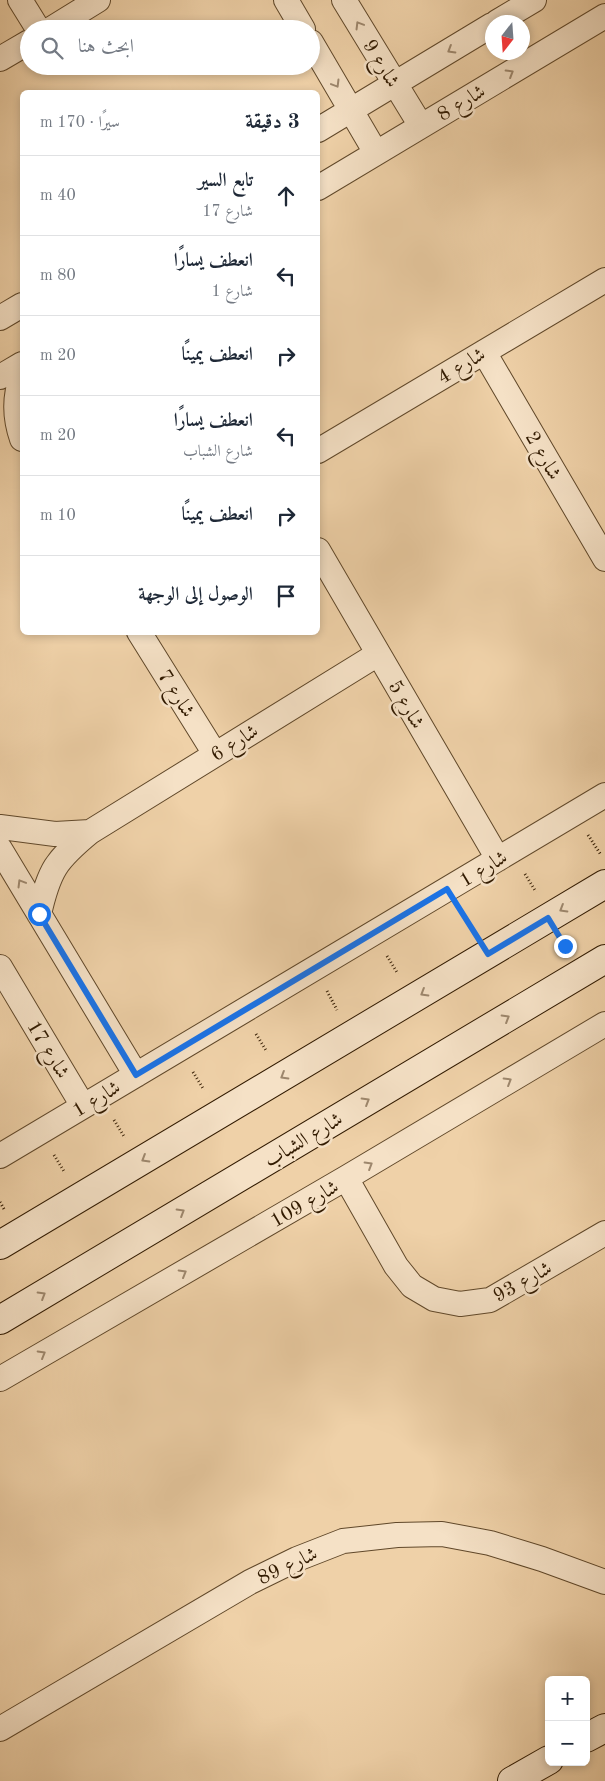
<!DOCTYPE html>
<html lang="ar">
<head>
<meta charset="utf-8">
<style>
  :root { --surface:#fff; --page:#f6f6f7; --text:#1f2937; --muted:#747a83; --line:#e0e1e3 }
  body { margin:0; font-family:"Old Standard TT",Amiri,serif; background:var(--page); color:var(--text); direction:rtl }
  .controls { position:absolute; right:15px; bottom:15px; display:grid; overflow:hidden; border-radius:8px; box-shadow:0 2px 8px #0003 }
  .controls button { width:45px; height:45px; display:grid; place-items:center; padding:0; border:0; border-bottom:1px solid var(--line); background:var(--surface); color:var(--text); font:25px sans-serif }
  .compass { position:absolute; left:485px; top:15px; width:45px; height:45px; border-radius:50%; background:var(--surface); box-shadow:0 2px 8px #0003; rotate:197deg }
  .stop { position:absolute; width:15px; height:15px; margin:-11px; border:4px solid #1a73e8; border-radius:50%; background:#fff }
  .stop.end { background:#1a73e8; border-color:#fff; box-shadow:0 1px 5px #0008 }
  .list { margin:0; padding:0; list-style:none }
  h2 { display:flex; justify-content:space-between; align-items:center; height:65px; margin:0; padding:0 20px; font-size:21px }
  h2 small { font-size:16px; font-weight:400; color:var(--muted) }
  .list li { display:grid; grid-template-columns:32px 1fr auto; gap:15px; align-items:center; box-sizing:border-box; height:80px; padding:0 20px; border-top:1px solid var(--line) }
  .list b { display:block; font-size:19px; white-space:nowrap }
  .list p { margin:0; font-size:16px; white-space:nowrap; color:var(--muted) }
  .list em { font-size:16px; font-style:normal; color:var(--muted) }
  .icon { flex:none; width:28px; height:28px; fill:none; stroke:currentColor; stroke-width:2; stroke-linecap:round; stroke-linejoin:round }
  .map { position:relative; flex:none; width:605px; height:1781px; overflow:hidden; direction:ltr }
  .search { position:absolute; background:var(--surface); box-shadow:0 2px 8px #0003; left:20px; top:20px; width:300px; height:55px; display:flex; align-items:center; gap:12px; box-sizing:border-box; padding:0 18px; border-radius:28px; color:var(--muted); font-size:19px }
  .panel { position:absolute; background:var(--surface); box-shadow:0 2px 8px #0003; left:20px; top:90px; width:300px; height:545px; border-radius:8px; direction:rtl }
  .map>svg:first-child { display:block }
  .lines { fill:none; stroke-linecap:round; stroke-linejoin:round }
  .street-casing { stroke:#60482a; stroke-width:26 }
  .secondary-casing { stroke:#311a00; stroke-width:30 }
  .path { stroke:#311a00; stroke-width:3; stroke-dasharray:1 2.5; stroke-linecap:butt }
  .street { stroke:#f5e1c6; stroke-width:24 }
  .secondary { stroke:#f5e1c6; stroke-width:28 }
  .oneway { stroke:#9d876d }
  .route { stroke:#1a73e8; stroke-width:6 }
  .labels { text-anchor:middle; stroke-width:5; stroke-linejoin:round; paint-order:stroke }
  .street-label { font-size:20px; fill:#311a00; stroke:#f5e1c6 }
</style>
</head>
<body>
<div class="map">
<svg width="605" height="1781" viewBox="0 0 605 1781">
  <rect width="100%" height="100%" fill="#efd1a8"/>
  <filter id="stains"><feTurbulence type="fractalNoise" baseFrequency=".004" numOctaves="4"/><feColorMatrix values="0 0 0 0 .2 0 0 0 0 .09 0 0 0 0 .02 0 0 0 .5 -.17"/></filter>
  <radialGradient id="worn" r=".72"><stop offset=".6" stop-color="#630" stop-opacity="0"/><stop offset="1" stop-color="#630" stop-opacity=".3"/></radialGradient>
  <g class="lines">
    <defs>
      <path id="street" d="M20 0 38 29
        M286 0 303 29
        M344 0 421 126
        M497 22 534 0
        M51 29 98 0
        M311 42 376 153
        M0 59 29 42
        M318 130 492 25
        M318 188 605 16
        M0 318 22 305
        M484 352 605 559
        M22 376C14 397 15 419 22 439
        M0 377 22 364
        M318 451 605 280
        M318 550 498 859
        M139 632 215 754
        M0 827 55 834 90 832
        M0 849 136 1075
        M39 914C49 870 56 860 90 832L378 654
        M0 967 83 1106
        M0 1156 605 795
        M346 1178 396 1266 412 1286 434 1299 460 1304 490 1300 605 1233
        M0 1379 346 1178 605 1024
        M0 1729 250 1582 297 1559 343 1541 397 1535 442 1534 490 1543 542 1559 605 1582"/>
      <path id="secondary" d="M0 1245 605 884
        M0 1320 605 959
        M586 1738 605 1728
        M512 1781 549 1760"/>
    </defs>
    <use href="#street" class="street-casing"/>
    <use href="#secondary" class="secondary-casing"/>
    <path class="path" d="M588 835 601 855
      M525 874 536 892
      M462 912 473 930
      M387 956 398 974
      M327 991 337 1010
      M256 1034 267 1052
      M193 1072 204 1090
      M114 1120 125 1138
      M54 1155 65 1173
      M0 1202 4 1209"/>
    <use href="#street" class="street"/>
    <use href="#secondary" class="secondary"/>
  </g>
  <defs><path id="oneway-chevron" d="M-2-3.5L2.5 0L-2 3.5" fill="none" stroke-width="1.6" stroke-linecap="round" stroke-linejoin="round" transform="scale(1.25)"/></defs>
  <g class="oneway">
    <use href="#oneway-chevron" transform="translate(359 25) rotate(-121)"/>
    <use href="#oneway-chevron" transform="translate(451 50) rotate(149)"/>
    <use href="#oneway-chevron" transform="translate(510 73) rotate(-31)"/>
    <use href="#oneway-chevron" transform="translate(336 84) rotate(59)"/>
    <use href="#oneway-chevron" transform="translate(21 883) rotate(-121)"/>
    <use href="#oneway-chevron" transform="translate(563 909) rotate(149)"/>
    <use href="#oneway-chevron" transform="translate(424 993) rotate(149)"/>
    <use href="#oneway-chevron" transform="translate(506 1018) rotate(-31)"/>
    <use href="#oneway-chevron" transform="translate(284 1076) rotate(149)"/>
    <use href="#oneway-chevron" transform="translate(508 1081) rotate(-31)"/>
    <use href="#oneway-chevron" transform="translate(366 1101) rotate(-31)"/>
    <use href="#oneway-chevron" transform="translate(145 1159) rotate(149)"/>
    <use href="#oneway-chevron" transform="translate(369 1165) rotate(-31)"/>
    <use href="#oneway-chevron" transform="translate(181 1212) rotate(-31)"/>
    <use href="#oneway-chevron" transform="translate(183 1273) rotate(-30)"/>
    <use href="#oneway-chevron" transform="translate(42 1295) rotate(-31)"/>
    <use href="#oneway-chevron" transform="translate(42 1354) rotate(-30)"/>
  </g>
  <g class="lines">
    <path class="route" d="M39 914 136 1075 447 889 488 954 548 918 565 946"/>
  </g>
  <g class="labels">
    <g class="street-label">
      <text transform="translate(382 63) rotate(59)" y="7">شارع 9</text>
      <text transform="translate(461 102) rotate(-31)" y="7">شارع 8</text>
      <text transform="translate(461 365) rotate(-31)" y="7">شارع 4</text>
      <text transform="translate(544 455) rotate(60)" y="7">شارع 2</text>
      <text transform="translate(177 693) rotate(58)" y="7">شارع 7</text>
      <text transform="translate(407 704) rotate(60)" y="7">شارع 5</text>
      <text transform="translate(234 742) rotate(-32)" y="7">شارع 6</text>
      <text transform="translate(483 868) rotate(-31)" y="7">شارع 1</text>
      <text transform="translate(49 1049) rotate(59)" y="7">شارع 17</text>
      <text transform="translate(96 1098) rotate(-31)" y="7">شارع 1</text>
      <text transform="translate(303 1139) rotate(-31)" y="7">شارع الشباب</text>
      <text transform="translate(304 1203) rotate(-30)" y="7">شارع 109</text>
      <text transform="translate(522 1281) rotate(-29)" y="7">شارع 93</text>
      <text transform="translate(287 1565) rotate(-25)" y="7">شارع 89</text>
    </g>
  </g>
  <rect width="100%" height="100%" filter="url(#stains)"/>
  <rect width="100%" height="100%" fill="url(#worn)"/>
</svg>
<div class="controls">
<button>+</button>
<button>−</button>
</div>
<svg class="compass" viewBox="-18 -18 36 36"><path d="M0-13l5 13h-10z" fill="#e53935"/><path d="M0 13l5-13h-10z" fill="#747a83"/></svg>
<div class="stop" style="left:39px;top:914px"></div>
<div class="stop end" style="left:565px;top:946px"></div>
<div class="search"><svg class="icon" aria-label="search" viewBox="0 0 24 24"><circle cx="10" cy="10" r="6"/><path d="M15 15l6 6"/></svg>ابحث هنا</div>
<section class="panel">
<h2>3 دقيقة<small>سيرًا · 170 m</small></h2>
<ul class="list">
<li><svg class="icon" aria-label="ahead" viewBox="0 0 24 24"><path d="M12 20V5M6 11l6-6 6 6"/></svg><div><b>تابع السير</b><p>شارع 17</p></div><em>40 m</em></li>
<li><svg class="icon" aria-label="left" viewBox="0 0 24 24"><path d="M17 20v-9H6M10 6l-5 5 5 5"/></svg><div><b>انعطف يسارًا</b><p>شارع 1</p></div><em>80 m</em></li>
<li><svg class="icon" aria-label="right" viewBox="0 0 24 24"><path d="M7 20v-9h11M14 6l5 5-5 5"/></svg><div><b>انعطف يمينًا</b></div><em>20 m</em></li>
<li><svg class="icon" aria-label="left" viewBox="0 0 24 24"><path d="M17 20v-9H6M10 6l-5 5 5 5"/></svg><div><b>انعطف يسارًا</b><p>شارع الشباب</p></div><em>20 m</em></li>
<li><svg class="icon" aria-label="right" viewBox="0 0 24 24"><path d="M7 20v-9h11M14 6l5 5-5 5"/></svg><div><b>انعطف يمينًا</b></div><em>10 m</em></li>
<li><svg class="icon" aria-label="arrive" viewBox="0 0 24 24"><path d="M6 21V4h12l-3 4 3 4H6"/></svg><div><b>الوصول إلى الوجهة</b></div></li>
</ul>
</section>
</div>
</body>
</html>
